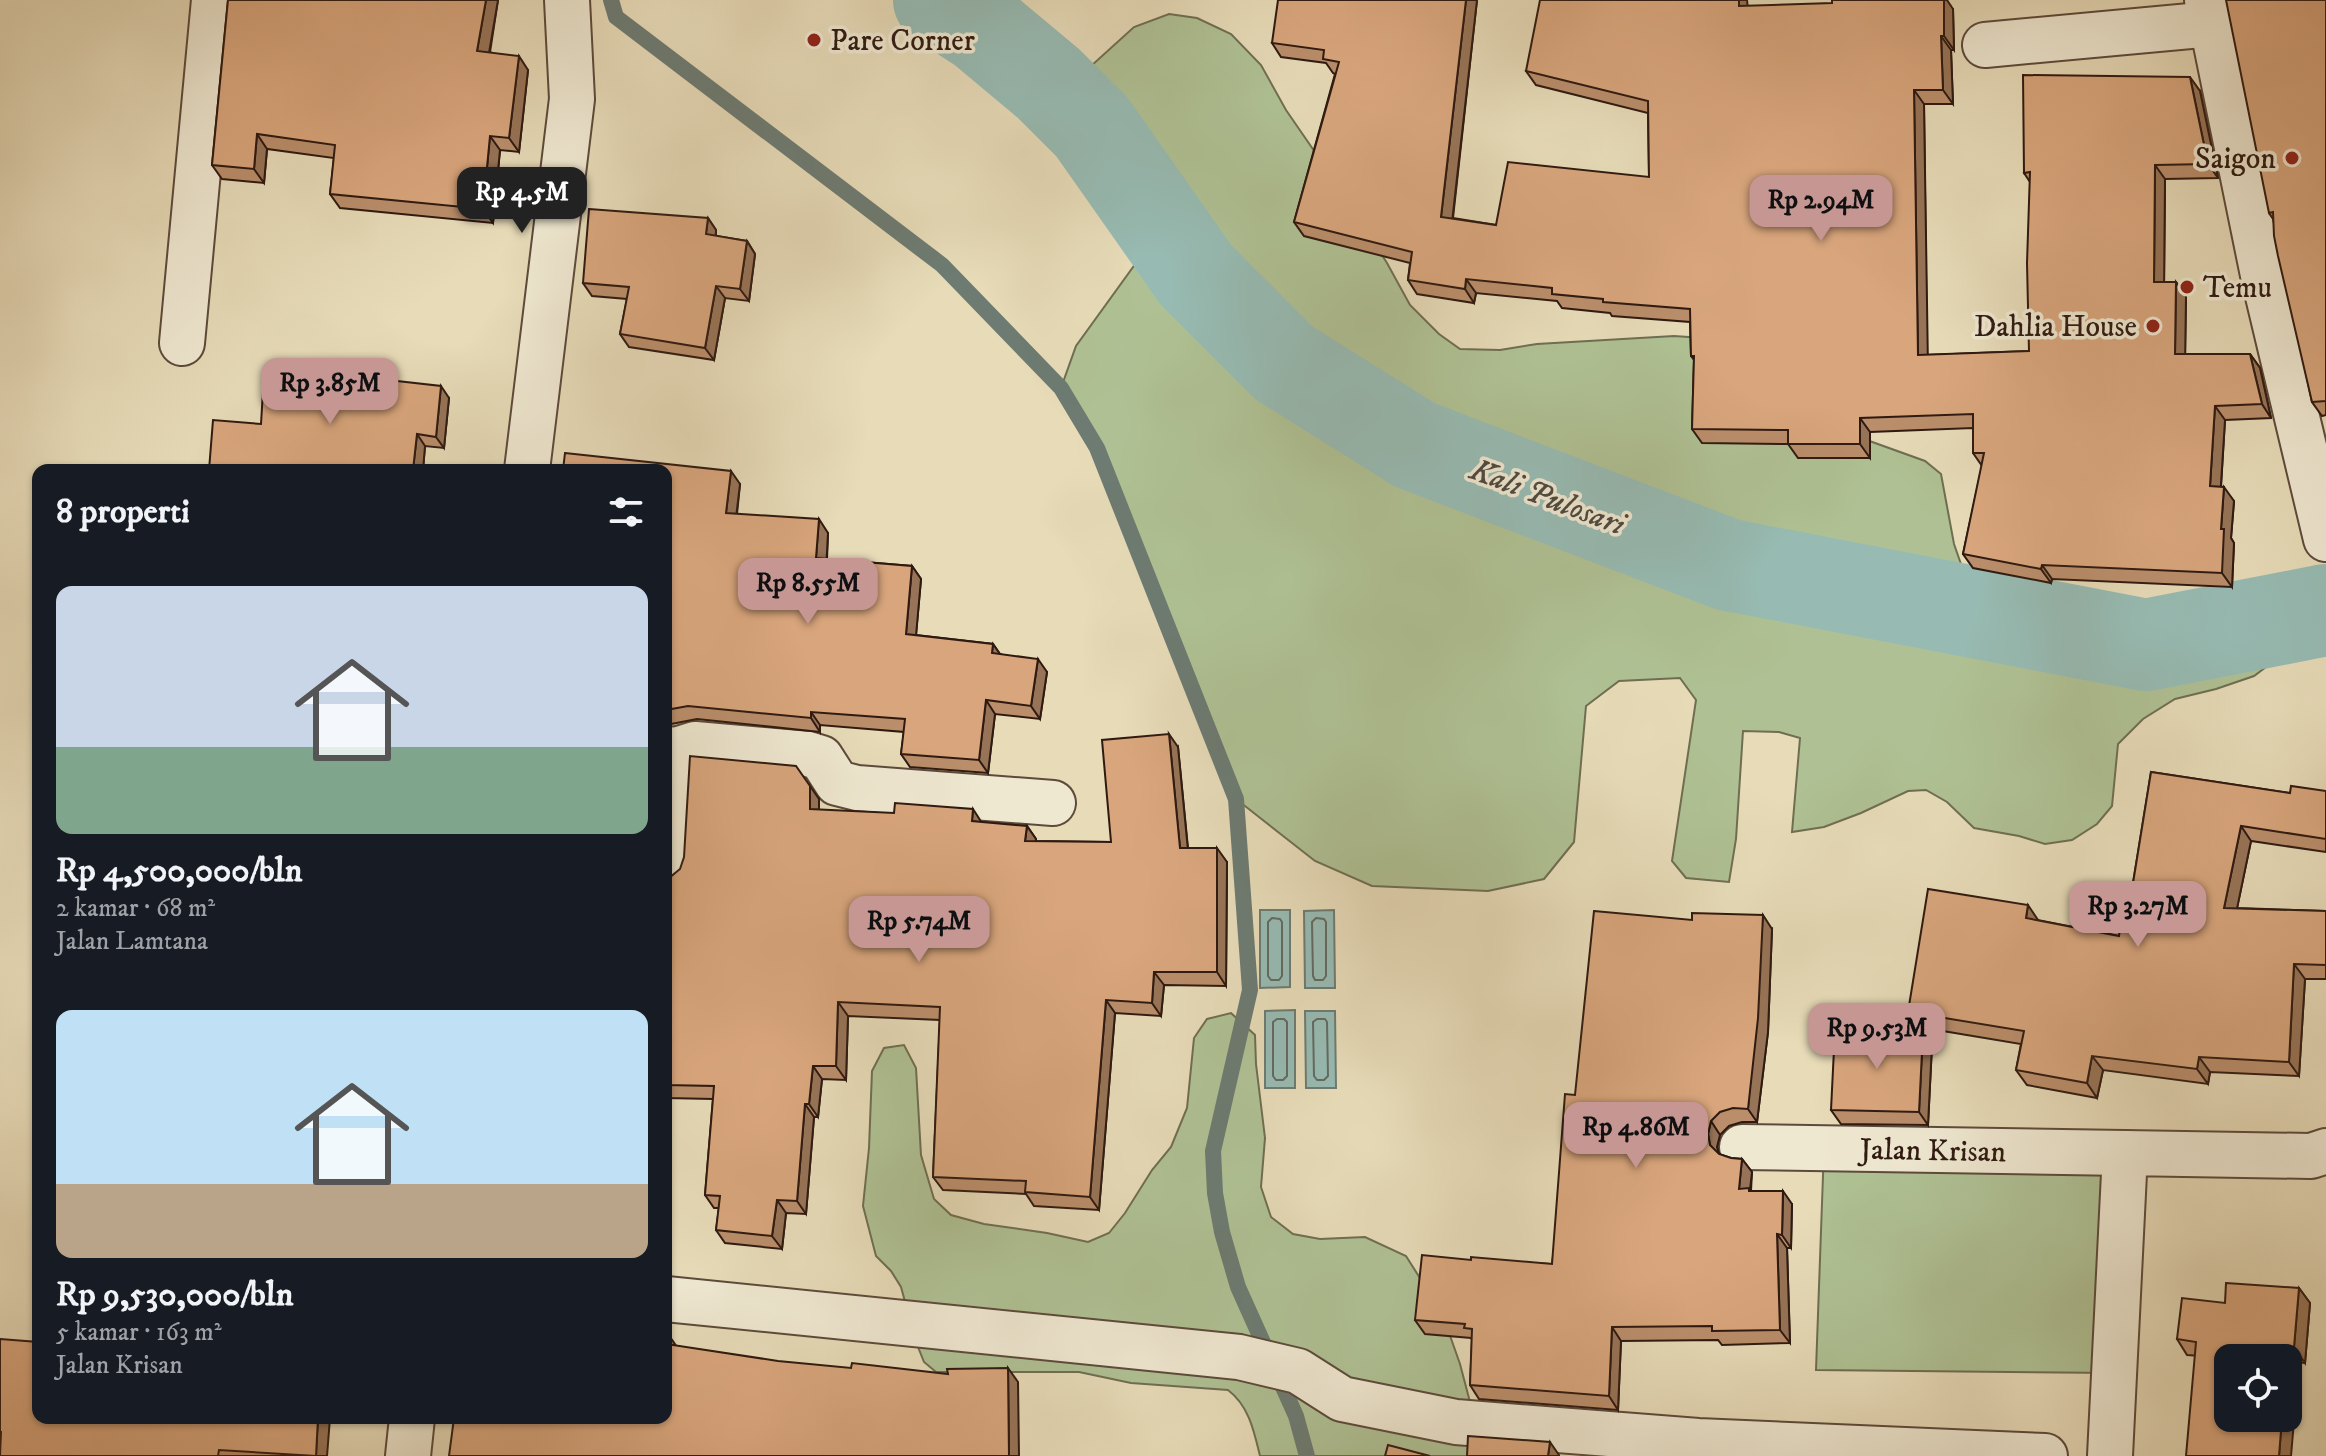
<!DOCTYPE html>
<html lang="id">
<meta charset="utf-8">
<style>
body{margin:0;font-family:"IM FELL DW Pica",serif;background:#20242c;color:#f1f3f6;height:100vh;display:flex;flex-direction:column;font-size:30px;white-space:nowrap}
*{box-sizing:border-box;margin:0}
p{font-size:26px;color:#9ea1a6}
.icon{flex:none;width:44px;height:44px;fill:none;stroke:currentColor;stroke-width:2;stroke-linecap:round;stroke-linejoin:round}
.map{position:relative;flex:1;overflow:hidden}
.sheet{position:absolute;left:32px;top:464px;width:640px;height:960px;display:flex;flex-direction:column;background:#171b24;border-radius:16px;box-shadow:0 2px 6px #0004}
.sheet>*{flex:none}
.tools{position:absolute;left:2214px;top:1344px;display:grid;gap:16px}
.tools a{display:grid;place-items:center;width:88px;height:88px;border-radius:16px;background:#171b24;box-shadow:0 2px 6px #0004;font-size:40px}
.price{position:absolute;translate:-50% -68px;padding:0 18px;border-radius:16px;background:#c59692;color:#111;font-size:26px;line-height:52px;filter:drop-shadow(0 2px 4px #0008)}
.price::after{content:'';position:absolute;left:50%;top:48px;width:24px;height:18px;margin-left:-12px;background:inherit;clip-path:polygon(0 0,100% 0,50% 100%)}
.price.selected{background:#222;color:#fff}
ul{padding:0;list-style:none}
li{display:grid;align-content:center;gap:16px;height:424px;padding:0 24px}
li span{display:grid;place-items:center;height:248px;border-radius:16px;color:#555}
li>.icon{margin-inline-start:auto}
span .icon{width:144px;height:144px;fill:#fffc;stroke-width:1}
li b{font-size:34px}
h2{display:flex;justify-content:space-between;align-items:center;height:96px;padding:0 24px;font-size:34px}
.map>svg:first-child{display:block}
</style>
<div class="map">
<svg width="2326" height="1456" viewBox="0 0 2326 1456">
<rect width="100%" height="100%" fill="#e7dbb8"/>
<filter id="stains"><feTurbulence type="fractalNoise" baseFrequency=".0025" numOctaves="4"/><feColorMatrix values="0 0 0 0 .2 0 0 0 0 .09 0 0 0 0 .02 0 0 0 .5 -.17"/></filter>
<radialGradient id="worn" r=".72"><stop offset=".6" stop-color="#630" stop-opacity="0"/><stop offset="1" stop-color="#630" stop-opacity=".3"/></radialGradient>
<g fill="#afc194" stroke="#6f6e52" stroke-width="2">
<path d="M1169,14L1197,18L1231,34L1261,65L1286,110L1339,187L1387,263L1410,305L1439,334L1460,349L1500,350L1537,344L1674,336L1718,339L1814,421L1925,461L1941,474L1954,544L1962,567L1981,587L2032,604L2102,605L2149,613L2203,610L2228,612L2267,645L2266,667L2254,676L2216,689L2175,699L2143,719L2118,744L2112,806L2097,824L2072,840L2045,844L2019,836L1974,828L1947,802L1926,790L1908,791L1861,813L1824,827L1792,832L1800,738L1779,732L1743,731L1736,839L1729,882L1686,878L1672,861L1696,700L1680,678L1619,681L1586,706L1574,842L1544,879L1488,891L1372,886L1315,861L1236,799L1097,448L1061,388L1076,346L1162,227L1092,127L1059,95L1134,27Z"/>
<path d="M1231,1013L1255,1035L1256,1064L1265,1138L1261,1187L1271,1217L1293,1234L1320,1239L1365,1237L1406,1256L1442,1313L1460,1364L1470,1402L1469,1456H1260C1254,1431 1249,1406 1228,1390L1131,1383L1079,1372H936L924,1362L916,1342L901,1287L891,1271L876,1256L863,1206L869,1148L872,1071L884,1048L904,1045L916,1068L921,1155L934,1199L951,1215L984,1224L1047,1233L1088,1242L1109,1233L1125,1213L1152,1170L1171,1147L1187,1108L1194,1038L1207,1019Z"/>
<path d="M1824,1148L2125,1153L2115,1373L1816,1370Z"/>
</g>
<g fill="#97bbb3" stroke="#6d7b72" stroke-width="2">
<path d="M1260,910H1290V987L1260,988Z"/>
<path d="M1334,910L1335,988H1305L1304,911Z"/>
<path d="M1295,1010V1088H1265V1011Z"/>
<path d="M1305,1011H1335L1336,1088H1306Z"/>
</g>
<g fill="none" stroke-linecap="round" stroke-linejoin="round">
<g stroke="#636a62" stroke-width="2">
<path d="M1272,918L1280,919L1282,922V976L1279,980H1271L1268,976V922Z"/>
<path d="M1316,918L1324,919L1326,922V976L1323,980H1315L1313,976L1312,922Z"/>
<path d="M1277,1019H1284L1287,1022V1076L1283,1080H1276L1273,1076V1022Z"/>
<path d="M1317,1019H1325L1327,1022L1328,1076L1324,1080H1317L1314,1076L1313,1022Z"/>
</g>
<path stroke="#6d7b72" stroke-width="16" d="M611,0L616,17L942,265L1061,388L1097,448L1236,799L1250,990L1213,1151L1215,1193L1222,1232L1238,1287L1296,1416L1307,1456"/>
<path stroke="#97bbb3" stroke-width="92" d="M939,0L982,28L1048,83L1092,127L1196,275L1284,363L1415,445L1729,565L2146,645L2326,610"/>
<defs>
<g id="minor">
<path d="M2207,0L2263,275L2326,539"/>
<path d="M1985,45L2212,24"/>
<path d="M182,343L214,0"/>
<path d="M527,470L572,99L567,0"/>
<path d="M666,749L676,750L695,744L808,754L821,758L837,783L857,788L1053,803"/>
<path d="M668,869L676,750"/>
<path d="M1742,1147L2125,1153"/>
<path d="M666,1299L1239,1357L1298,1371L1342,1399L1456,1422L1698,1441L2045,1456"/>
<path d="M408,1456L412,1418"/>
<path d="M2110,1456L2125,1153L2311,1156L2326,1151"/>
</g>
</defs>
<use href="#minor" stroke="#5d4a3b" stroke-width="48"/>
<use href="#minor" stroke="#efe8d1" stroke-width="44"/>
</g>
<g fill="#ba8e6b" stroke="#2f1a11" stroke-width="2">
<path d="M228,0H498L490,52L528,70L519,152L500,150L493,223L340,208L330,194L334,158L267,149L264,183L222,179L212,165Z"/>
<path d="M1477,0L1453,218L1496,225L1649,177L1648,113L1536,85L1526,71L1747,6L1953,9L1954,50H1951L1953,104H1924L1927,355L2029,351L2030,182L2024,173L2200,91L2218,178L2165,179L2164,282H2176L2186,296L2185,354H2250L2260,368L2271,418L2225,420L2221,487L2234,501L2231,538L2234,543L2232,587L2052,579L2051,583L1973,568L1963,554L1982,466L1973,453V428L1870,432V458H1798L1788,444L1702,443L1692,429L1694,360L1691,356L1690,322L1612,316L1610,313L1562,308L1557,301L1476,293L1474,303L1417,294L1408,280L1410,263L1304,236L1294,222L1335,74L1333,73L1326,63L1281,57L1272,43Z"/>
<path d="M2326,0V415L2322,416L2312,402L2273,219L2269,213Z"/>
<path d="M708,218L716,230V236L747,241L755,254L749,301L725,298L714,360L629,347L620,334L627,299L592,296L583,283Z"/>
<path d="M449,398L444,448L425,446L423,470H209L261,424Z"/>
<path d="M666,470L740,484L737,514L828,533L827,559L912,566L921,579L916,635L993,644L1000,654L1047,672L1040,719L995,714L988,773L910,767L901,754L904,732L820,725V732L697,719L666,725Z"/>
<path d="M1178,747L1188,848L1227,862L1226,986L1164,985L1161,1016L1115,1013L1099,1210L1034,1206L1026,1194L943,1190L933,1177L940,1020L848,1016L846,1080L822,1079L818,1117H814L806,1214L786,1213L782,1249L725,1243L716,1230L719,1208H714L705,1195L713,1099L666,1098V879L819,799V810L1027,826L1036,839V841L1111,842Z"/>
<path d="M2151,772L2290,793L2326,791V852L2251,841L2237,908L2326,911V979H2305L2299,1076L2210,1072L2208,1084L2103,1070L2097,1098L2027,1085L2016,1070L2021,1044L1919,1027L1908,1012L2038,920L2119,936L2128,914Z"/>
<path d="M1772,929L1768,1032L1757,1122H1742L1729,1126L1720,1135L1717,1147L1719,1154L1731,1158L1742,1159L1752,1172L1751,1191L1792,1204L1791,1248H1787L1790,1343L1722,1345L1718,1340L1621,1341L1618,1410L1479,1399L1470,1385L1472,1340L1471,1338L1425,1334L1415,1320L1471,1260L1552,1264L1575,1095Z"/>
<path d="M1932,1045L1928,1125L1841,1124L1831,1110Z"/>
<path d="M2299,1288L2310,1303L2305,1363L2187,1355L2177,1339L2225,1303Z"/>
<path d="M0,1339L327,1456H0Z"/>
</g>
<g fill="#977457" stroke="#2f1a11" stroke-width="2">
<path d="M486,0H498L487,65L477,51Z"/>
<path d="M1466,0H1477L1451,231L1441,217Z"/>
<path d="M1739,0H1747L1749,20L1739,6Z"/>
<path d="M1944,0H1947L1953,9L1954,50L1944,36Z"/>
<path d="M1941,36L1951,50L1953,104L1943,90Z"/>
<path d="M519,56L528,70L519,152L509,138Z"/>
<path d="M2190,77L2200,91L2218,178L2208,164Z"/>
<path d="M1914,90L1924,104L1928,369L1918,355Z"/>
<path d="M257,134L267,149L264,183L254,169Z"/>
<path d="M490,136L500,150L493,223L483,209Z"/>
<path d="M2155,165L2165,179L2164,296L2154,282Z"/>
<path d="M708,218L716,230L715,247L706,234Z"/>
<path d="M747,241L755,254L749,301L740,289Z"/>
<path d="M1466,279L1476,293L1474,303L1465,289Z"/>
<path d="M2176,282L2186,296L2185,368L2175,354Z"/>
<path d="M716,286L725,298L714,360L705,348Z"/>
<path d="M2250,354L2260,368L2271,418L2262,404Z"/>
<path d="M441,386L449,398L444,448L436,437Z"/>
<path d="M2215,406L2225,420L2220,500L2210,486Z"/>
<path d="M1860,418L1870,432V458L1860,444Z"/>
<path d="M417,434L425,446L423,470H413Z"/>
<path d="M731,471L740,484L735,526L726,513Z"/>
<path d="M2224,487L2234,501L2231,538L2234,543L2232,587L2222,573L2221,529Z"/>
<path d="M819,519L828,533L826,571L816,558Z"/>
<path d="M2042,565L2052,579L2051,583L2041,569Z"/>
<path d="M912,566L921,579L915,647L906,634Z"/>
<path d="M993,644L1002,657L992,653Z"/>
<path d="M1038,659L1047,672L1040,719L1031,706Z"/>
<path d="M986,700L995,714L988,773L979,760Z"/>
<path d="M811,712L820,725V732L811,718Z"/>
<path d="M1169,734L1178,747L1189,861L1180,848Z"/>
<path d="M810,786L819,799V823L810,809Z"/>
<path d="M973,809L982,823L972,821Z"/>
<path d="M1027,826L1036,839L1034,855L1025,841Z"/>
<path d="M2241,826L2251,841L2234,923L2224,908Z"/>
<path d="M1217,848L1227,862L1226,986L1217,972Z"/>
<path d="M2028,905L2038,920L2036,933L2026,918Z"/>
<path d="M1763,915L1772,929L1768,1032L1757,1122L1748,1109Z"/>
<path d="M2294,964L2305,979L2299,1076L2289,1062Z"/>
<path d="M1154,972L1164,985L1161,1016L1152,1003Z"/>
<path d="M1106,1000L1115,1013L1099,1210L1090,1197Z"/>
<path d="M838,1002L848,1016L846,1080L836,1066Z"/>
<path d="M1923,1032L1932,1045L1928,1125L1919,1112Z"/>
<path d="M2092,1056L2103,1070L2097,1098L2087,1083Z"/>
<path d="M2199,1057L2210,1072L2208,1084L2197,1069Z"/>
<path d="M813,1066L822,1079L818,1117L809,1104Z"/>
<path d="M805,1104L814,1117L806,1214L797,1201Z"/>
<path d="M1711,1121L1720,1135L1717,1147L1720,1158L1710,1145L1708,1134Z"/>
<path d="M1742,1159L1752,1172L1750,1190L1759,1202L1739,1189Z"/>
<path d="M1783,1191L1792,1204L1791,1248L1782,1235Z"/>
<path d="M777,1200L786,1213L782,1249L772,1236Z"/>
<path d="M1777,1234L1787,1248L1790,1343L1780,1330Z"/>
<path d="M2299,1288L2310,1303L2305,1363L2294,1347Z"/>
<path d="M1612,1327L1621,1341L1618,1410L1609,1396Z"/>
<path d="M668,1334L677,1347L666,1344Z"/>
<path d="M2289,1347L2299,1362L2291,1456H2279L2282,1418H2288Z"/>
<path d="M1008,1368L1018,1382L1019,1456H1009Z"/>
<path d="M318,1418H330L327,1456H316Z"/>
<path d="M1550,1442L1559,1455V1456H1548Z"/>
</g>
<g fill="#d8a57c" stroke="#2f1a11" stroke-width="2">
<path d="M228,0H486L477,51L519,56L509,138L490,136L483,209L330,194L335,145L257,134L254,169L212,165Z"/>
<path d="M1278,0H1466L1441,217L1496,225L1508,162L1649,177L1648,101L1526,71L1540,0H1739V6L1832,3V0H1944V36H1941L1943,90H1914L1918,355L2029,351L2027,263L2030,172L2024,173L2023,75L2190,77L2208,164L2155,165L2154,282H2176L2175,354H2250L2262,404L2215,406L2210,486L2224,487L2221,529H2224L2222,573L2042,565L2041,569L1963,554L1984,453H1973V414L1860,418V444H1788V430L1692,429L1694,356H1691L1690,309L1603,302V299L1552,294V288L1466,279L1465,289L1408,280L1412,252L1294,222L1339,62L1323,59L1324,50L1272,43Z"/>
<path d="M2226,0H2326V401L2312,402L2278,256L2274,236L2273,212L2269,213Z"/>
<path d="M589,209L708,218L706,234L747,241L740,289L716,286L705,348L620,334L629,287L583,283Z"/>
<path d="M264,374L334,378L335,374L441,386L436,437L417,434L413,470H209L213,420L261,424Z"/>
<path d="M565,453L731,471L726,513L819,519L816,558L912,566L906,634L993,644L992,653L1038,659L1031,706L986,700L979,760L901,754L905,719L811,712V718L688,706L666,710V470H563Z"/>
<path d="M1169,734L1180,848H1217V972H1154L1152,1003L1106,1000L1090,1197L1025,1192L1026,1181L933,1177L940,1007L838,1002L836,1066H813L809,1104H805L797,1201L777,1200L772,1236L716,1230L720,1196L705,1195L714,1086L666,1085V879L669,878L680,869L684,857L690,756L796,766L810,786V809L894,813L895,803L973,809L972,821L1027,826L1025,841L1111,842L1102,740Z"/>
<path d="M2151,772L2290,793L2291,786L2326,791V839L2241,826L2224,908L2326,911V965L2294,964L2289,1062L2199,1057L2197,1069L2092,1056L2087,1083L2016,1070L2024,1031L1908,1012L1928,889L2028,905L2026,918L2119,936L2122,913L2128,914Z"/>
<path d="M1594,911L1692,920V913L1763,915L1758,1018L1748,1109L1733,1108L1720,1112L1711,1121L1708,1134L1710,1145L1719,1154L1731,1158L1742,1159L1739,1189L1749,1188V1191H1783L1782,1235L1777,1234L1780,1330L1712,1331V1326L1612,1327L1609,1396L1470,1385L1472,1329L1464,1328L1465,1324L1415,1320L1422,1255L1471,1260V1257L1552,1264L1565,1094L1575,1095Z"/>
<path d="M1835,1029L1923,1032L1919,1112L1831,1110Z"/>
<path d="M2226,1283L2299,1288L2294,1347H2289L2288,1358H2228V1418H2282L2279,1456H2186L2196,1342L2177,1339L2182,1298L2225,1303Z"/>
<path d="M666,1333L668,1334L666,1344L778,1361L851,1368L852,1363L948,1374L947,1369L1008,1368L1009,1456H449L454,1418H666Z"/>
<path d="M0,1339L38,1342V1418H318L316,1456L219,1450L218,1456H0L1,1432H0Z"/>
<path d="M1468,1436L1550,1442L1548,1456H1467Z"/>
<path d="M1388,1445L1430,1456H1385Z"/>
</g>
<g fill="#8f2418" stroke="#efe8d1" stroke-width="3">
<circle cx="814" cy="40" r="8"/>
<circle cx="2292" cy="158" r="8"/>
<circle cx="2187" cy="287" r="8"/>
<circle cx="2153" cy="326" r="8"/>
</g>
<g text-anchor="middle" stroke-width="7" stroke-linejoin="round" paint-order="stroke">
<g font-size="30" fill="#2f1a11" stroke="#efe8d1" text-anchor="start">
<text x="830" y="50">Pare Corner</text>
<text x="2276" y="168" text-anchor="end">Saigon</text>
<text x="2203" y="297">Temu</text>
<text x="2137" y="336" text-anchor="end">Dahlia House</text>
</g>
<g font-size="30" fill="#2f1a11" stroke="#efe8d1">
<text transform="translate(1933 1150) rotate(1)" y="10">Jalan Krisan</text>
</g>
<g font-size="32" font-style="italic" fill="#4e4a42" stroke="#efe8d1">
<text transform="translate(1548 496) rotate(21)" y="11">Kali Pulosari</text>
</g>
</g>
<rect width="100%" height="100%" filter="url(#stains)"/>
<rect width="100%" height="100%" fill="url(#worn)"/>
</svg>
<div class="tools">
<a><svg class="icon" aria-label="locate" viewBox="0 0 24 24"><circle cx="12" cy="12" r="6"/><path d="M12 2v4M12 18v4M2 12h4M18 12h4"/></svg></a>
</div>
<b class="price selected" style="left:522px;top:235px">Rp 4.5M</b>
<b class="price" style="left:1821px;top:243px">Rp 2.94M</b>
<b class="price" style="left:330px;top:426px">Rp 3.85M</b>
<b class="price" style="left:808px;top:626px">Rp 8.55M</b>
<b class="price" style="left:2138px;top:949px">Rp 3.27M</b>
<b class="price" style="left:919px;top:964px">Rp 5.74M</b>
<b class="price" style="left:1877px;top:1071px">Rp 9.53M</b>
<b class="price" style="left:1636px;top:1170px">Rp 4.86M</b>
<section class="sheet">
<h2>8 properti<svg class="icon" aria-label="filters" viewBox="0 0 24 24"><path d="M4 7h16M4 17h16"/><circle cx="9" cy="7" r="2"/><circle cx="15" cy="17" r="2"/></svg></h2>
<ul>
<li><span style="background:linear-gradient(#c9d6e8 65%,#7fa58c 0)"><svg class="icon" aria-label="home" viewBox="0 0 24 24"><path d="M3 11l9-7 9 7M6 9v11h12V9"/></svg></span><div><b>Rp 4,500,000/bln</b><p>2 kamar · 68 m²</p><p>Jalan Lamtana</p></div></li>
<li><span style="background:linear-gradient(#bfe0f5 70%,#b9a48a 0)"><svg class="icon" aria-label="home" viewBox="0 0 24 24"><path d="M3 11l9-7 9 7M6 9v11h12V9"/></svg></span><div><b>Rp 9,530,000/bln</b><p>5 kamar · 163 m²</p><p>Jalan Krisan</p></div></li>
</ul>
</section>
</div>
